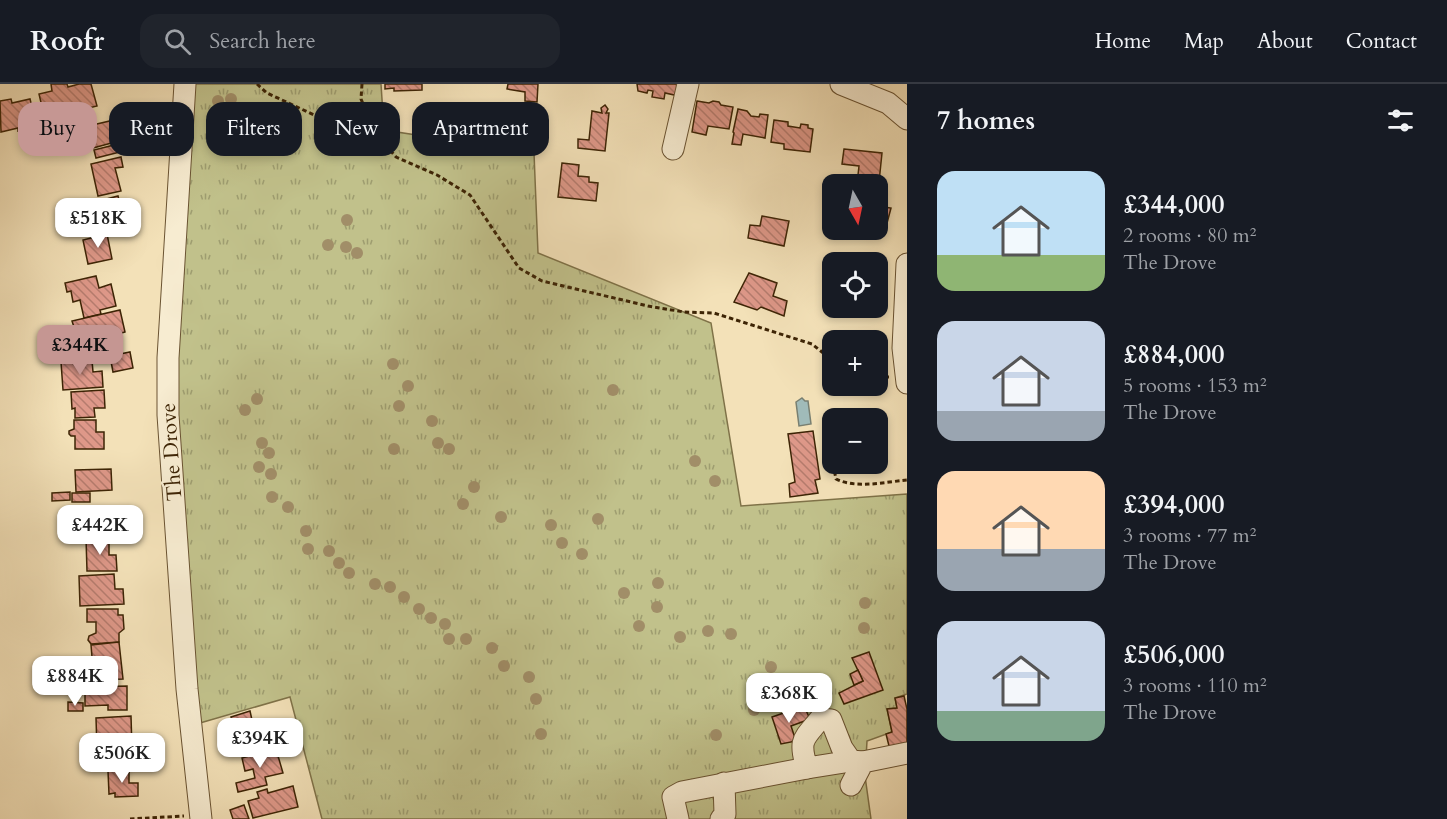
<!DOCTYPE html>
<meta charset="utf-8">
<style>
body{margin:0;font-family:Cardo,serif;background:#20242c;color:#f1f3f6;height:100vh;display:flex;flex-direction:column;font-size:22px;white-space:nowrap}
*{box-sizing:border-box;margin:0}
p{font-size:20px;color:#9ea1a6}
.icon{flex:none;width:33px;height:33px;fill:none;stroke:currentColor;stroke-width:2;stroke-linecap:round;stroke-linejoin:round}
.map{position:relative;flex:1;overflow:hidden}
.drawer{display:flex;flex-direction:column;background:#171b24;width:540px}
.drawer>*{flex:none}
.banner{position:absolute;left:18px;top:18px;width:570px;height:54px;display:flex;gap:12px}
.needle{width:39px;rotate:171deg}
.controls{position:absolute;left:822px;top:90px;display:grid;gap:12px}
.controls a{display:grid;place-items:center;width:66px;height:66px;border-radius:12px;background:#171b24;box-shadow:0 3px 9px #0003;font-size:30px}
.price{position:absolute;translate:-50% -51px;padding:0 14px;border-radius:12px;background:#fff;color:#222;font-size:20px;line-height:39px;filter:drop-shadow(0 2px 3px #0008)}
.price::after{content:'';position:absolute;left:50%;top:36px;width:18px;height:14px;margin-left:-9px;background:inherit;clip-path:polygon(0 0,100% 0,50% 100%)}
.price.active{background:#c59692;color:#111}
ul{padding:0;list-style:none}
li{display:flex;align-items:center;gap:18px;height:150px;padding:0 30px}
li span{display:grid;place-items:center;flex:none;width:168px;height:120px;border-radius:18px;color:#555}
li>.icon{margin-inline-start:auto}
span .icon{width:72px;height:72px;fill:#fffc;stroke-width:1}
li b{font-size:26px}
h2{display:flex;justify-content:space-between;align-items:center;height:72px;padding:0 30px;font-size:26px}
.tag{padding:0 21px;border-radius:18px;background:#171b24;box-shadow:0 3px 9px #0003;font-size:21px;line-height:54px}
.tag.active{background:#c59692;color:#111}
header{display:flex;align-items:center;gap:36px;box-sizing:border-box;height:84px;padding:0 30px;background:#171b24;border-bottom:2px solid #363941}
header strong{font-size:28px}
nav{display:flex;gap:33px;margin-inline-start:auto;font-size:21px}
.search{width:420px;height:54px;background:#20242c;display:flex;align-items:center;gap:15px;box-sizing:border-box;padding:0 21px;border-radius:18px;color:#9ea1a6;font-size:22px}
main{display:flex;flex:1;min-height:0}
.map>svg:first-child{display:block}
</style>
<header>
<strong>Roofr</strong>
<div class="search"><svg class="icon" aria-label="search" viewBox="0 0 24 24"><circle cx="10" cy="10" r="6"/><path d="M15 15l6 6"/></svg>Search here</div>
<nav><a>Home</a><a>Map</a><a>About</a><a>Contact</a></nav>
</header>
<main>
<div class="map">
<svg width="907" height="735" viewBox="0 0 907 735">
<defs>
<pattern id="grass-tufts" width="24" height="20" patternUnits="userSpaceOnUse" patternTransform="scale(1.5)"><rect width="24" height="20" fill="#c1c18b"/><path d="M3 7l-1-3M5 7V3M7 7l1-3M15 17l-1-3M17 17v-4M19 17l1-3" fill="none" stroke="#9e9d70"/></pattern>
<pattern id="building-back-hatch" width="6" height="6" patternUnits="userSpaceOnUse" patternTransform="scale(1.5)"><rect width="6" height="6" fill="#de9889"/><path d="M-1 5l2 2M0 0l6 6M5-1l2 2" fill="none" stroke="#b57c6e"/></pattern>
</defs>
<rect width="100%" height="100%" fill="#f3e1b8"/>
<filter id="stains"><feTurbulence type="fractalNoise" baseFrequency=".00333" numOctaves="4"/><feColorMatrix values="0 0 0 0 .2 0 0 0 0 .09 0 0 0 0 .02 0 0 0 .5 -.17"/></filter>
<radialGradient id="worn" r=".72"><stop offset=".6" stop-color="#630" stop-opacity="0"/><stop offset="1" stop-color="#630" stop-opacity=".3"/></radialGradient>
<path fill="url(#grass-tufts)" stroke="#7f7248" stroke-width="1.5" d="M187,0H381L384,46L534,69L538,169L711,239L741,422L907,410V610L895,614L897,624L887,625L892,648L867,657L865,692L871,735H322L290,613L200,639L174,326Z"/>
<path fill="#a0bbb9" stroke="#787f71" stroke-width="1.5" d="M802,314L805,317H808L811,340L799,342L796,318Z"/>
<g fill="url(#building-back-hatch)" stroke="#3d2405" stroke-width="1.5">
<path d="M51,0H67L68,3L79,0H91L97,22L60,31L58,23L43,27L39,10L52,7Z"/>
<path d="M385,0H422V6L394,7V4L385,5Z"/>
<path d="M508,0H538L537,18L525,17V8L507,5Z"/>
<path d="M637,0H681L679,12L665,9L664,15L652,13L653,7L648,6L647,9L638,7Z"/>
<path d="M11,15L12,19L30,15L37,43L18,47V44L1,48L0,17Z"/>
<path d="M697,17L709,19L713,17L719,18L721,21L733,23L729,45L708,42L706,51L692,48Z"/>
<path d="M605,21L608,25L606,29H609L605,67L578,64V55L589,56L592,27L602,29L601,24Z"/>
<path d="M738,25L747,27L751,32L759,33L760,30L768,31L765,54L743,50L741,61L732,60L734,49L733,48Z"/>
<path d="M114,36L119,57L93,64L88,42Z"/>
<path d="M774,36L788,38V42L800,44L801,40L808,41V44L813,45L810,68L784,65V60L771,58Z"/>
<path d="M75,41L77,47L63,49L62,43Z"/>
<path d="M118,60L120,68L96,74L94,66Z"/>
<path d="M844,65L882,69L878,108V100H857L859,82L842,80Z"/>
<path d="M121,73L123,83L115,84L121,107L98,112L91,80Z"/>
<path d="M562,79L579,81L578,92L589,93V98L598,99L596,117L558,113Z"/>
<path d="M118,112L125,141L98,148L91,119Z"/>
<path d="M878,122L891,124L887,139L878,137Z"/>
<path d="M762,132L789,137L784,162L748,154L750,141L760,142Z"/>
<path d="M107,150L112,175L88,180L83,156Z"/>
<path d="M749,189L777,199L773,212L787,217L784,232L761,223L757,226L734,218Z"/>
<path d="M96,192L99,204L111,200L116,222L100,226L101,230L84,234L80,216L73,218L71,207L67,208L65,199Z"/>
<path d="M120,226L125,248L115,251L118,263L97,269L96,263L82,267L72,237Z"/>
<path d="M130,268L133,284L113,288L110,272Z"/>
<path d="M92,276L93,288L102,287L103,303L63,306L61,278Z"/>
<path d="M104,306L105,324H94L95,333L75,334V324L72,325L71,308Z"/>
<path d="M74,336H96V348H104V365H75V352H71L69,350V347L74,345Z"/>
<path d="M813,347L820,395L815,396L818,409L790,413L789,400L795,398L788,350Z"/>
<path d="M111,385L112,406L76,408L75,386Z"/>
<path d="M70,408V416L52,417V409Z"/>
<rect x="72" y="409" width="18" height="9"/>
<path d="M98,424V432L105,431L106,436H112L113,450L75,452V449L68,447V443L76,440L75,425Z"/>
<path d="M86,454H109V471H116L117,487H87Z"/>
<path d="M114,490L115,505H123L124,520L80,522L79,492Z"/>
<path d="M87,525H118V531H123L124,545L119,549V558L91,560L88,556L89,552L96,549V538H87Z"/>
<path d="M119,558L123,595L94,596L93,586H99L98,573H92L91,561Z"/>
<path d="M869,568L883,606L844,620L839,609L863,597L852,574Z"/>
<path d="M858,586L863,597L854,601L850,590Z"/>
<path d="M127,602V626H108V621L85,622V603Z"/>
<path d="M904,612L907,625V663L890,666L886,650L892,648L887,625L897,624L895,614Z"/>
<path d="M68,618L83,619V627H68Z"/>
<path d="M804,622L810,635L791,642L796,657L781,660L772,633Z"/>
<path d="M250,627L252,636L234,641L231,633Z"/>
<path d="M131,632L132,665L97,666L96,634Z"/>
<path d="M253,635L262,663L234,672L225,644Z"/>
<path d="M276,665L283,689L265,693L267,701L238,708L236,699L255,694L253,685L245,687L242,674Z"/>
<path d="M132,667V674L116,675L115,668Z"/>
<rect x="95" y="668" width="17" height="8"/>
<path d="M129,686V699H138V712L115,713V709L109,710L108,687Z"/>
<path d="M293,702L298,723L253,734L248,717L259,714L257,708L267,705L268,709Z"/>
<path d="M244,721L249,735H233L230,726Z"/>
</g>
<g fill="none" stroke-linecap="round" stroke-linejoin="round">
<defs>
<g id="minor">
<path d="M185,0L168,274V331L187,605L201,735"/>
<path d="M841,0L888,19L907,35"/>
<path d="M673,65L688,0"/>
<path d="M907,180L903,264L907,299"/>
<path d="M851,677L807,684C798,655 804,655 820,635L831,636L842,664L851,677L863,678"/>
<path d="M851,701L863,678L907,669"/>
<path d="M678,735L673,713L682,708L807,684"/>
<path d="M721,735L725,730L724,699"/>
</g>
</defs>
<use href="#minor" stroke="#6a5332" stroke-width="23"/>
<g stroke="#3d2405" stroke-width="3" stroke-dasharray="4.5 3" stroke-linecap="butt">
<path d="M257,0L267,9L342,44L375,49"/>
<path d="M362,0L361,15L375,49L396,73L437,91L470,111L519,184L542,197L648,222L684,228L714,229L812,260L832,276"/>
<path d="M878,293H889"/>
<path d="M831,360L832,373"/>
<path d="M833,380L836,395C856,405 885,398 907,396"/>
<path d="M130,735L184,732"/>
</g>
<use href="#minor" stroke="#f7ecd1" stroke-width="21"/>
</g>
<g fill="#a18e68">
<circle cx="231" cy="15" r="6"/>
<circle cx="218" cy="17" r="6"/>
<circle cx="217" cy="29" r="6"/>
<circle cx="347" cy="136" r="6"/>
<circle cx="328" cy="161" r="6"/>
<circle cx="346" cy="163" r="6"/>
<circle cx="357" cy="169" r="6"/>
<circle cx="393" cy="280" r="6"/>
<circle cx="408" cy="302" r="6"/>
<circle cx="613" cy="306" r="6"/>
<circle cx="257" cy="315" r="6"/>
<circle cx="399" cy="322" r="6"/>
<circle cx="245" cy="326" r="6"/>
<circle cx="432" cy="337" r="6"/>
<circle cx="262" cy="359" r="6"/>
<circle cx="438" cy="359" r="6"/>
<circle cx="394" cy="365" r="6"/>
<circle cx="449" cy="365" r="6"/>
<circle cx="269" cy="369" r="6"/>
<circle cx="695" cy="377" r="6"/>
<circle cx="259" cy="383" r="6"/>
<circle cx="271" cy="390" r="6"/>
<circle cx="715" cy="397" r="6"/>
<circle cx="474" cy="403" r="6"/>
<circle cx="272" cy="413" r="6"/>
<circle cx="463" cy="420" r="6"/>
<circle cx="288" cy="423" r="6"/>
<circle cx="501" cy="433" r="6"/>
<circle cx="598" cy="435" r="6"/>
<circle cx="551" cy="441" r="6"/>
<circle cx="306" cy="447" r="6"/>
<circle cx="562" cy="459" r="6"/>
<circle cx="308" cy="465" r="6"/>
<circle cx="329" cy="467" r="6"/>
<circle cx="582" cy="470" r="6"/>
<circle cx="339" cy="479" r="6"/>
<circle cx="349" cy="489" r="6"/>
<circle cx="658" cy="499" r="6"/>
<circle cx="375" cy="500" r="6"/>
<circle cx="390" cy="503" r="6"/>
<circle cx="624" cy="509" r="6"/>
<circle cx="404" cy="513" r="6"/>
<circle cx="865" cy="519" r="6"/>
<circle cx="657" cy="523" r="6"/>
<circle cx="419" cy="525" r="6"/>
<circle cx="431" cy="534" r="6"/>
<circle cx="445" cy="540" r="6"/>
<circle cx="639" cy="542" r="6"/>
<circle cx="864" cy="544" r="6"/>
<circle cx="708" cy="547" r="6"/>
<circle cx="731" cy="550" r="6"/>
<circle cx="680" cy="553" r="6"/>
<circle cx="449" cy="555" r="6"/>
<circle cx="466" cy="555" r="6"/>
<circle cx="492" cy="564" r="6"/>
<circle cx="504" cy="582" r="6"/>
<circle cx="771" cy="583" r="6"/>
<circle cx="529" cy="593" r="6"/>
<circle cx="536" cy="615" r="6"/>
<circle cx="754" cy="626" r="6"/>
<circle cx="541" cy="650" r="6"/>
<circle cx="716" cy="651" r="6"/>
</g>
<g text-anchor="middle" stroke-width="4.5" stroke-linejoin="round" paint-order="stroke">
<g font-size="21" fill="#3d2405" stroke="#f7ecd1">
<text transform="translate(171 368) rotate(-94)" y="7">The Drove</text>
</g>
</g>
<rect width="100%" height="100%" filter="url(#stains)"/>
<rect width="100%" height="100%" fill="url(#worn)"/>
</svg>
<div class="controls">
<a><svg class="needle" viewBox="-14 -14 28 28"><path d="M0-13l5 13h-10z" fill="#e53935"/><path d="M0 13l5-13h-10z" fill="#9ea1a6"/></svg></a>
<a><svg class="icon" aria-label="locate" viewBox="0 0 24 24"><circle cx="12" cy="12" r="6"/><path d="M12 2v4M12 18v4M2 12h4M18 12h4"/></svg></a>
<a>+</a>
<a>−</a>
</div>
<b class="price" style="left:98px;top:165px">£518K</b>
<b class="price active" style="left:80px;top:292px">£344K</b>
<b class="price" style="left:100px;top:472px">£442K</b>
<b class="price" style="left:75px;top:623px">£884K</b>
<b class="price" style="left:789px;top:640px">£368K</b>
<b class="price" style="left:260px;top:685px">£394K</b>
<b class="price" style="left:122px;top:700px">£506K</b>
<div class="banner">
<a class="tag active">Buy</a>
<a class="tag">Rent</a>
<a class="tag">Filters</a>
<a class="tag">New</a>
<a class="tag">Apartment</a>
</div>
</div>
<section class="drawer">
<h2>7 homes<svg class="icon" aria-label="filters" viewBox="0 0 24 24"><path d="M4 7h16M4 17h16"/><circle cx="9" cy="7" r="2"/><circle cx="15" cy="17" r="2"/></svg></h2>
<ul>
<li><span style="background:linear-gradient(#bfe0f5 70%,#8fb573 0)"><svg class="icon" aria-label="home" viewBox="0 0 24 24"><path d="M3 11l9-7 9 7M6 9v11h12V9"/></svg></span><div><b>£344,000</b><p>2 rooms · 80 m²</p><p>The Drove</p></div></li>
<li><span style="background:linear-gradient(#c9d6e8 75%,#9aa5b1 0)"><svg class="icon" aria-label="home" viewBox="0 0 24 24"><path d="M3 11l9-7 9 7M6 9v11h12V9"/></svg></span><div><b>£884,000</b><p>5 rooms · 153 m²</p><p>The Drove</p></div></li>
<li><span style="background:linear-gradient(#ffd9b3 65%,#9aa5b1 0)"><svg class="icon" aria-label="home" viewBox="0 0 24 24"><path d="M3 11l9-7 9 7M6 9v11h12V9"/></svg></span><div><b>£394,000</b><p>3 rooms · 77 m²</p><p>The Drove</p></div></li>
<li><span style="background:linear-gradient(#c9d6e8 75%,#7fa58c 0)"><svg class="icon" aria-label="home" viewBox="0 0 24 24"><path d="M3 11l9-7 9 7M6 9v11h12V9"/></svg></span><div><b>£506,000</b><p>3 rooms · 110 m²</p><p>The Drove</p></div></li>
</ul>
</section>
</main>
